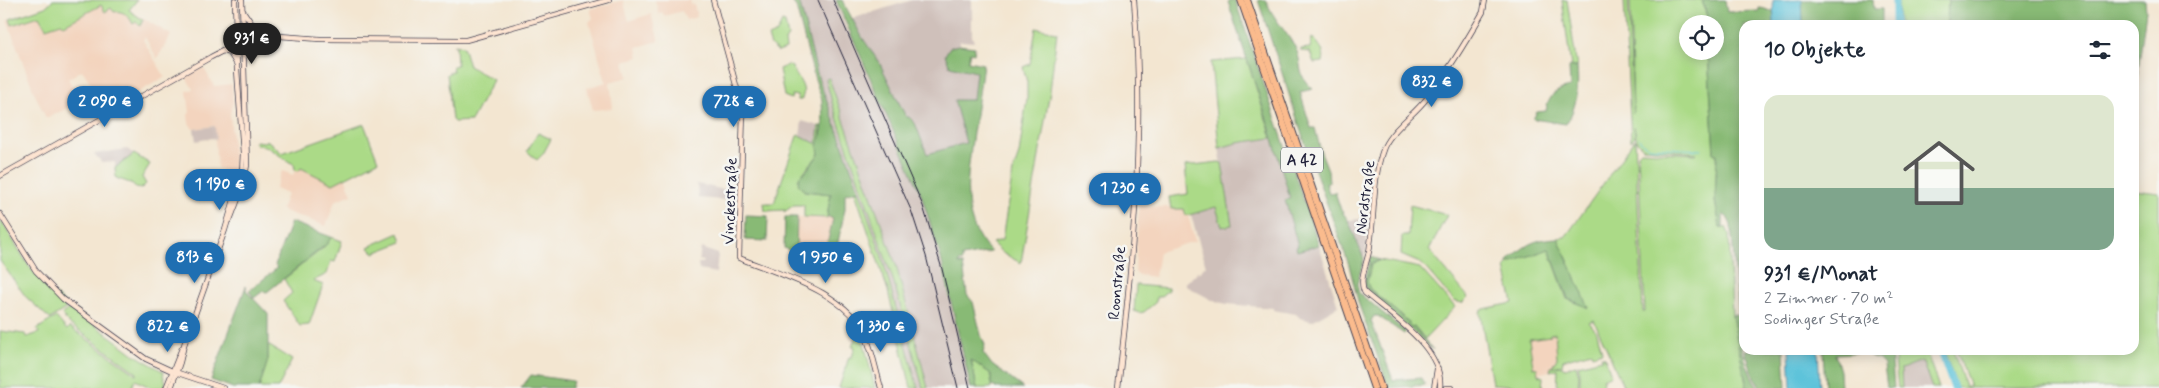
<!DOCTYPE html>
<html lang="de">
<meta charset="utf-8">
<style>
body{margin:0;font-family:Mynerve,sans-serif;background:#f6f6f7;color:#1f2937;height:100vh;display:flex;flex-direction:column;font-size:19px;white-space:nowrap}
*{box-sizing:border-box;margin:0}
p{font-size:16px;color:#747a83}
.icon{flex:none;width:28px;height:28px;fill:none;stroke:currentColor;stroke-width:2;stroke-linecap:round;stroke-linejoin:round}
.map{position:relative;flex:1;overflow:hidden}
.side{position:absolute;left:1739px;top:20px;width:400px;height:335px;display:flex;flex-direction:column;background:#fff;border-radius:15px;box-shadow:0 2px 12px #0003}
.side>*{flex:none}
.buttons{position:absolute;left:1679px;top:15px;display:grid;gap:10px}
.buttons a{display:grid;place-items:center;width:45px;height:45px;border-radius:50%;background:#fff;box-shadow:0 2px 12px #0003;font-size:25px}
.price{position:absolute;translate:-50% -42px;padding:0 11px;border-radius:18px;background:#1f6fb2;color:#fff;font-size:16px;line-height:32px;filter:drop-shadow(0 1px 2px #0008)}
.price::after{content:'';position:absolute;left:50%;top:30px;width:15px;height:11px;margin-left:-8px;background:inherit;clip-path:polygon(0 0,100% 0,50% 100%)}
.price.on{background:#222;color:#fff}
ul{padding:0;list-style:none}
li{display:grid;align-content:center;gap:10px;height:265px;padding:0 25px}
li span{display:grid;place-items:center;height:155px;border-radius:15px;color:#555}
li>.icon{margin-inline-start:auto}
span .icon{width:90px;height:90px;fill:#fffc;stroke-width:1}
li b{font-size:21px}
h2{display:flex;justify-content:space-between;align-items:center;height:60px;padding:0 25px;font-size:21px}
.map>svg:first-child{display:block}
</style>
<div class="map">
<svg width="2159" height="388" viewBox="0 0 2159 388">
<rect width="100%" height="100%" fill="#f6f6f2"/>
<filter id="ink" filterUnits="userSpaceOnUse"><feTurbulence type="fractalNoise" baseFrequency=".02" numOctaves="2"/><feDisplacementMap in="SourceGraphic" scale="10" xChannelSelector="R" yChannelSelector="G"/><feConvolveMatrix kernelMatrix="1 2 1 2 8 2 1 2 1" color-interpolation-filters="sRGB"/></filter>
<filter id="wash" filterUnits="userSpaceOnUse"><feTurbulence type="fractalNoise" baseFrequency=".0096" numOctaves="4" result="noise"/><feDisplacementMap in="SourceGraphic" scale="20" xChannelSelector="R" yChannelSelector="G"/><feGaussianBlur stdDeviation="1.12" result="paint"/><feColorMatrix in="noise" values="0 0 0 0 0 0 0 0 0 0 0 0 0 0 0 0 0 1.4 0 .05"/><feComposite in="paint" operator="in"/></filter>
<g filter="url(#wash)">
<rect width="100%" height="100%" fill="#f3e6d1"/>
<g fill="#f3d4be">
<path d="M53,0H137L129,10L171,35L157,59L145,37L143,40L165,77L99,114L93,87L83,71L79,72L68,79L81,102L46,118L34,92L7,20L45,7Z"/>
<path d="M623,0L629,21L651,14L659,41L637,47L639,57L624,61L628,77L610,82L613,108L593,110L587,88L606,82L589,22L593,18L590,9Z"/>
<path d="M655,0H690L691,5L694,4L697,17L686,20L682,11L664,16L662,12L659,13V16Z"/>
<path d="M203,67L214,86L232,84L233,102L230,113L235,174L230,189L223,187L228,172L217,168L214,126L193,129L189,123L188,115L190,112L187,91L193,89L186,77Z"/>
<path d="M300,168L333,183L345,177L352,194L335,201L326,226L281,210L287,194L275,189L282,171L293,175L295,170L299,171Z"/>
<path d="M1139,206L1184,208L1186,216H1188L1195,241L1159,252L1155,277L1138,275L1135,272Z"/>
<path d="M797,217L833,218L824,257L808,252L796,251Z"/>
<path d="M1555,333L1557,358L1550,371L1537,374L1533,368L1529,339L1550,336V334Z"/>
</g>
<g fill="#cfc0ba">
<path d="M799,0H835L846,28L849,34H852L853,43L916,181L932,226L971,388H918L881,253L828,110L818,77Z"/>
<path d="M912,0H972V36L974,42L960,41V45H955L950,66L976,72L973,101L954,100L967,143L927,154L915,123L906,117L880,64L851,19Z"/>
<path d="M802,121L819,126L817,144L800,136Z"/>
<path d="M215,126L216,140L212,138L196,141L194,129Z"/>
<path d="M1272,138L1290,199L1285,201L1299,246L1297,251L1319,245L1338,306L1312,321L1300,318L1296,314L1273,310V308L1227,304L1214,301L1186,286V282L1206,266L1191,215L1216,207L1226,189L1219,148L1237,143Z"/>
<path d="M127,149L134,154L115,168V162L101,163L100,160L94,154Z"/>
<path d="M697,184L735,192V201L698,198Z"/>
<path d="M1369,218L1366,249L1364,259L1348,220Z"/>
<path d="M701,248L718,254L716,273L699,270L698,263H703V261L699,260Z"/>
<path d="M1922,361L1932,388H1902L1901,369Z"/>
</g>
<g fill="#abda87" stroke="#667e61">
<path d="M53,0H137L129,10L143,20L140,26L136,22L133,24C129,16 123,10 114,12L111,8L105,12L101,5L64,25L61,23L46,28L39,16L12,25L10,19L45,7Z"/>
<path d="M1562,0H1567L1577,67H1571Z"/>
<path d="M1624,0H1628L1633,113L1630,0H1702L1709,24H1688V51H1711L1708,52L1714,153L1717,154L1715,201L1720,227H1726L1729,234L1732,315L1747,388H1624L1594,320L1589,322L1597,332L1602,352L1592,355L1591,352L1563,360L1562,365L1552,367L1557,358L1555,333L1550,334V336L1529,339L1533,367L1537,368L1538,375L1543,377L1542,388L1492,384L1480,312L1484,309L1513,303L1505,268L1509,263L1549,249L1567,299L1588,307L1558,238L1565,237L1569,232L1635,139L1643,312H1645L1638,154L1641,151L1696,154L1697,153L1643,148L1637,142L1634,126L1635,136L1631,141Z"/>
<path d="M1898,0H1948L1947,25H1899Z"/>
<path d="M782,22L785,23L788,36L785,41L786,49L778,52L771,46L768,37L777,33Z"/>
<path d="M1036,28L1057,32L1050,91L1021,263L1004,254L992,243L1002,240L1013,171L1019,154L1027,98V82L1023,67L1030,64Z"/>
<path d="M1312,38C1319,42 1326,54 1323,62L1314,63L1310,52L1301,51V49L1310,48Z"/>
<path d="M453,45L463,46L469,66L493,80L471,121L454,122L452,120L447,74L453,71L452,67L457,65L456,46Z"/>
<path d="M1247,59L1272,138L1237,143L1219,148L1211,62Z"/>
<path d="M788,65L792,67C796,78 809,87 801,100H798V96L792,95L791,99L784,96L779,69Z"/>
<path d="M829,78L896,265L928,388H923L894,283L833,106L826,79Z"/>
<path d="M364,124L378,161L333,184L301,168L299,171L295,170L294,164C280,159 271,144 256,145L255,141L265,142L267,140L282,153Z"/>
<path d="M819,126H821L819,154L798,179L804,191L831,194L827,218L804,217V205H794L784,212L785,210L765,211L764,203H774L797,136L799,135L817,144Z"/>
<path d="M538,133L551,139L543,154L537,160L527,151Z"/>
<path d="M134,154L150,164L142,177L146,184L141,189L136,188L133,184L116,178L115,168Z"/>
<path d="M1219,162L1222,163L1232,225L1222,227L1216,207L1186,216L1184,209H1171L1169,197L1188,194L1185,166Z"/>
<path d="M859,190L881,253L918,388H911L888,291L855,192Z"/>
<path d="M2134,190L2159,193V388H1957L1944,350H1953L1965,386H1970L1956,350H2134Z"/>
<path d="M1410,205L1447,215L1429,250L1468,297L1462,303L1454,301L1422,264L1401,255L1402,236H1408Z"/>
<path d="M0,219L30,268L48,288L67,305L65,309L50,319L26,297L0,261Z"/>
<path d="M399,233L402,242L374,253L368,247Z"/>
<path d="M331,237L342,241L335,262L331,261L327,274L313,281L323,285L309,325L300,326L283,301L292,293L284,279L323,248Z"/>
<path d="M1380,260L1420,268L1455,307L1425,339L1415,327L1412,328L1408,324L1409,323L1368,287L1367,282L1371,264Z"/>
<path d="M1136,285L1168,288V290L1160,297H1156V302L1144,312L1139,313L1134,311Z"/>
<path d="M71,307L135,355L164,372L163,376L166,382L164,388H152L135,380L132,388H0V331L25,334L27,337L39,333L37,329L56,317L67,330L70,327L137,375V373L67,322L62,314Z"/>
<path d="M856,337H861L864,343L875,388H839L849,357H852L855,347L852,346Z"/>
<path d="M268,345L292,360L278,388H259L268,360Z"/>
<path d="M1894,350H1926L1939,388H1932L1922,361L1901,369L1902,388H1898Z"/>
<path d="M1601,356L1605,357L1611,375L1603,379L1602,388H1580V373L1578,365L1602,359Z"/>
<path d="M971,359L991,374V388H977Z"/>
<path d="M1576,365L1579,375L1578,388H1557L1558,369L1550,371L1551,367L1562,366L1565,368Z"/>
</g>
<g fill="#88ba74" stroke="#556e58">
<path d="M791,0H799L818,77L859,190L845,194V209L834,261L824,257L833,219L827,216L831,194L805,191L798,184L800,176L806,171L819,154L818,147L823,126L822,100L814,76L796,7Z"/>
<path d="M836,0H842L862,37L880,64L906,117H909L915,123L927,154L966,143L954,100H973L976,72L950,66L945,55L950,47L959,45L975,47L974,53L970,52L968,61L983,64C980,87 977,110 973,133C968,173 958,220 991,252L962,257V261L959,262V264H963L967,295L973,302L981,335L985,345L983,353L992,365L1023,388H997L991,385V374L971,360L977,388H971L941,258L921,194Z"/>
<path d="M1230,0H1235L1319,245L1297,251L1296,247L1298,246L1285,200L1290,198L1270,129L1228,2Z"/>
<path d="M1258,0H1266C1272,17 1286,31 1295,47C1304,65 1295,74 1313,89L1300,92L1311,128H1315L1321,152L1328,170L1329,182L1326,183L1329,193L1335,192L1341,210L1348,220L1364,259L1357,284L1359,293L1406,332L1404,334L1378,316H1374L1371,321L1393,380L1421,378L1425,385L1389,388L1359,305L1349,265L1304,140Z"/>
<path d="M1702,0H1725L1727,12L1759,11V8C1765,8 1768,11 1773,11L1774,25H1744V346L1739,312L1731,225L1728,218L1723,214V227H1720L1715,201L1717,154H1714L1708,52L1715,51V24H1709Z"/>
<path d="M1802,0H1873L1874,9H1882V25H1803Z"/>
<path d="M1948,0H2145L2146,11L2136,86L2134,85V25H1947Z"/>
<path d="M1569,67H1577C1579,87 1577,108 1566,124L1533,119L1537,112L1546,111C1548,97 1556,89 1570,87Z"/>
<path d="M746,215L768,216L767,241L745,240Z"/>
<path d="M785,217H797L796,251L791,252L784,248Z"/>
<path d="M291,222L331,237L328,243L267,292L263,291L254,298L249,291L277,268L275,265Z"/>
<path d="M1558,238L1589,308L1568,299L1549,249L1509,263L1507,262C1525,245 1533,239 1558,238Z"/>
<path d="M1370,257L1380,260L1371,264L1367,282L1370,290L1410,323L1408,324L1412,328L1414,327L1433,350L1366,290L1364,281Z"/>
<path d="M246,286V290L249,294L268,314V360L259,388H233L211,380Z"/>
<path d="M1732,315H1737C1741,340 1743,367 1759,388H1747Z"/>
<path d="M1745,350H1784L1786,388H1761L1754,377Z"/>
<path d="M1823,350H1891L1894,388H1887L1884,365L1878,359L1870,356L1869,352L1835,354L1840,371L1841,388H1825Z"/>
<path d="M531,375L573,381L571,388H521Z"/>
</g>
<g fill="#5dc3da" stroke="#40728a">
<path d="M1773,0H1802L1803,25H1774Z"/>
<path d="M1789,350H1818L1820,388H1791Z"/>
</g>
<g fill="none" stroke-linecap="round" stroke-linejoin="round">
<path stroke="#5dc3da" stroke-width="1" d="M1639,138L1642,143L1649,147L1701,150"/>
<g stroke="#5dc3da" stroke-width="7">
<path d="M1895,0V25"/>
<path d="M1940,350L1954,388"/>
</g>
</g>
</g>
<g filter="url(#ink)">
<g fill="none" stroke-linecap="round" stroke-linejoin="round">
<defs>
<g id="secondary">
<path d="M713,0L743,111L739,258C781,275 847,292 866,337C873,353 876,371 881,388"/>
<path d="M243,11L252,24L266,31"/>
<path d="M241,40L252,34L271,33"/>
<path d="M223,51L230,53L236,63"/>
<path d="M0,176L211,57L236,44L266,35L320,39L466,40L609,0"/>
<path d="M0,214L36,271L63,299L146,359L172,371L223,388"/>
<path d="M230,220L243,186L247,165L242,0"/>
<path d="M166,388L182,348"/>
<path d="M171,388L180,362L184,345L225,230L242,173L243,153L237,70L235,0"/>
<path d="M1118,388C1133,259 1145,130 1134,0"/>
<path d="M1434,388L1437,369"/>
<path d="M1440,388C1444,349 1392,316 1365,293C1357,280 1369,260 1370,245C1375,213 1372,178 1384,147C1393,128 1414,115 1427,98C1447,73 1467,40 1483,12L1485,0"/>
<path d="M1446,388H1452"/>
</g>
<g id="highway">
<path d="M1241,0L1374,388"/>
<path d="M1247,0L1381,388"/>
</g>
</defs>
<use href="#secondary" stroke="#413f52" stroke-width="6"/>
<use href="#highway" stroke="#413f52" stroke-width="8"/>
<use href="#secondary" stroke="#fde4d1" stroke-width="4.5"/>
<use href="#highway" stroke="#fbbb8d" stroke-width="6"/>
<g stroke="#22223b" stroke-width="1">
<path d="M818,0L911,210L926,256L958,388"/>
<path d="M833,0L923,206L942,269L970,388"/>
</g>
</g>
</g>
<g text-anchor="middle" stroke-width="5" stroke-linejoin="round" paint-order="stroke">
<rect fill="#f6f6f2" stroke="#626272" stroke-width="1" x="1281" y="147.5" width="42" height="25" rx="4"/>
<g font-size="15" font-weight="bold" fill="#22223b">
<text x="1302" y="165">A 42</text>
</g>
<g font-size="16" fill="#22223b" stroke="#f6f6f2">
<text transform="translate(1364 197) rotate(-83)" y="6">Nordstraße</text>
<text transform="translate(729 201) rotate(-88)" y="6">Vinckestraße</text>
<text transform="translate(1116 283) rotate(-85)" y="6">Roonstraße</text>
</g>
</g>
</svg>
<div class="buttons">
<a><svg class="icon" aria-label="locate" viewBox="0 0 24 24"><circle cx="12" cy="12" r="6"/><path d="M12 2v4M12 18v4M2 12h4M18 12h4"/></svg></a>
</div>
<b class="price on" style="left:252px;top:65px">931 €</b>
<b class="price" style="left:1432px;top:108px">832 €</b>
<b class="price" style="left:105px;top:128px">2 090 €</b>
<b class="price" style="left:734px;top:128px">728 €</b>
<b class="price" style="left:220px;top:211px">1 190 €</b>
<b class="price" style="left:1125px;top:215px">1 230 €</b>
<b class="price" style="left:195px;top:284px">813 €</b>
<b class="price" style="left:826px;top:284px">1 950 €</b>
<b class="price" style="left:168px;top:353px">822 €</b>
<b class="price" style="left:881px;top:353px">1 330 €</b>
<section class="side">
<h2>10 Objekte<svg class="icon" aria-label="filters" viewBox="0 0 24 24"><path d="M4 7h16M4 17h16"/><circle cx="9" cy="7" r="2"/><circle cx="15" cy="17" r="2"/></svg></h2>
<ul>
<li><span style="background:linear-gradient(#dfe7d0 60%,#7fa58c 0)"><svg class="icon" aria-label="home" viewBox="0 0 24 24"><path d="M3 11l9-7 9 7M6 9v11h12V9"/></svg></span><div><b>931 €/Monat</b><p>2 Zimmer · 70 m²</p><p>Sodinger Straße</p></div></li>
</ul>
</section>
</div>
